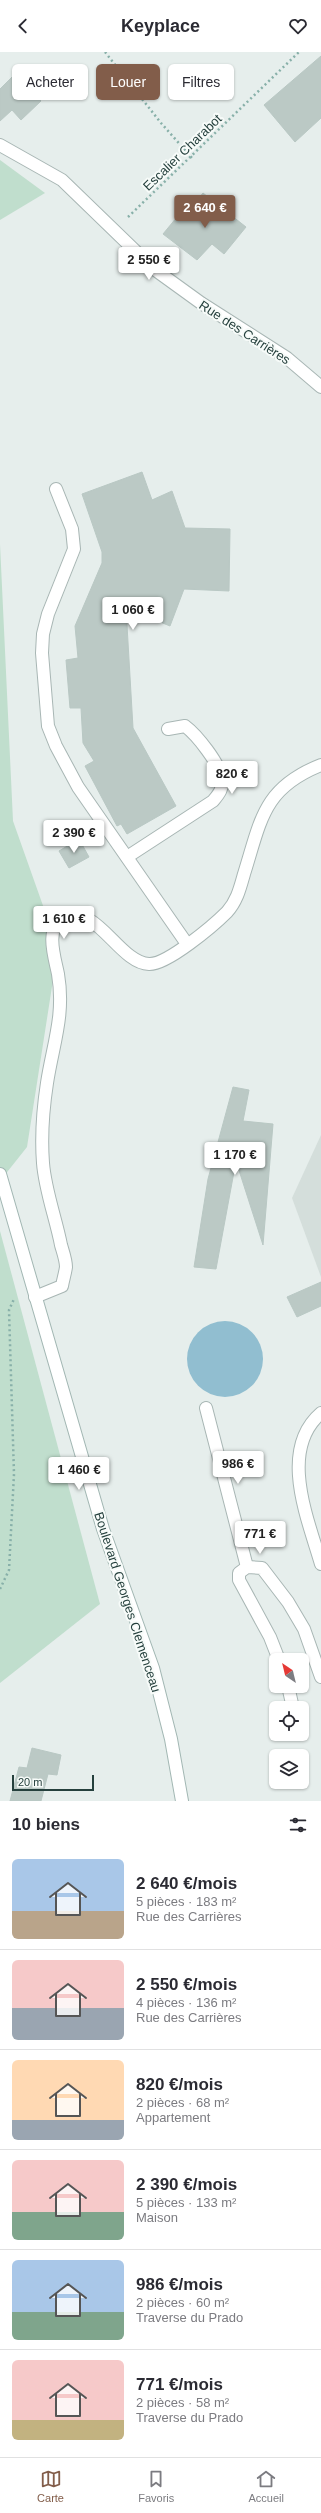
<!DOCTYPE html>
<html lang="fr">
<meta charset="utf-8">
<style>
body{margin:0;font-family:Arial,sans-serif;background:#f2f2f3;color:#2b2b33;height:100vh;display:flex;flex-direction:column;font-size:15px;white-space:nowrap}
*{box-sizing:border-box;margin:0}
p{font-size:13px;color:#7c7c81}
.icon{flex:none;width:22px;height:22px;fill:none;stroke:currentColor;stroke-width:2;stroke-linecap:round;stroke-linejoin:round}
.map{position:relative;height:1749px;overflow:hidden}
.drawer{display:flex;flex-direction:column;background:#fff;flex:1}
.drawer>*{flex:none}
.top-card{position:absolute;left:12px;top:12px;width:297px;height:36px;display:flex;gap:8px}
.needle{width:26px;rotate:325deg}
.fabs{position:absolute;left:269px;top:1601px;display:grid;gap:8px}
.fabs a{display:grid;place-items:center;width:40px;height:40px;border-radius:6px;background:#fff;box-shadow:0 1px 3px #0004;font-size:20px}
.scale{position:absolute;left:12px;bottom:10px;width:82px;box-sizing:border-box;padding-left:4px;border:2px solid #25403d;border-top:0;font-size:11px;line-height:14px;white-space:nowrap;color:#25403d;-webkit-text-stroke:3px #f7fbf9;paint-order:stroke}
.price{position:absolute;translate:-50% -34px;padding:0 9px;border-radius:4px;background:#fff;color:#222;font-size:13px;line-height:26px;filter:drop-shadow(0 1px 2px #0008)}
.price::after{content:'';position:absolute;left:50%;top:24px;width:12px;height:9px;margin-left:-6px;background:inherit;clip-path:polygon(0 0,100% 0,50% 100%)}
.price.current{background:#825d4a;color:#fff}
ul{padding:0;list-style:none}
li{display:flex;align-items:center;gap:12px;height:100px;padding:0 12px}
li+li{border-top:1px solid #e1e1e2}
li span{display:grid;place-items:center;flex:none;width:112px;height:80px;border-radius:6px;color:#555}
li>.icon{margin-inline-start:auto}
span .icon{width:48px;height:48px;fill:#fffc;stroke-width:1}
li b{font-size:17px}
h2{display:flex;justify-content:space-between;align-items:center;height:48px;padding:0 12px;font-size:17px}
.pill{padding:0 14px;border-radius:6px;background:#fff;box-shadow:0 1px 3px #0004;font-size:14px;line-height:36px}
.pill.current{background:#825d4a;color:#fff}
header{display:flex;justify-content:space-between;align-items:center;height:52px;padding:0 12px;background:#fff;font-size:18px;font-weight:600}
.dock{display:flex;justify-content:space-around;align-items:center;height:56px;border-top:1px solid #e1e1e2;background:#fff;font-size:11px;color:#7c7c81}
.dock a{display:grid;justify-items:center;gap:2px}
.dock .current{color:#825d4a}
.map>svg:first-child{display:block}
</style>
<header><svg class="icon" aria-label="back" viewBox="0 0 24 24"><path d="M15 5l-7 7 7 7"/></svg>Keyplace<svg class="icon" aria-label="heart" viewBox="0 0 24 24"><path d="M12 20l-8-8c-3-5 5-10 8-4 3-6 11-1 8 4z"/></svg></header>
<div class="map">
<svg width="321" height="1749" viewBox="0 0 321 1749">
<rect width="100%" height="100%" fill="#e6eeec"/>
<path fill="#d4dedb" d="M321,1083V1225L292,1146Z"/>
<g fill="#c0decd">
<path d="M0,108L45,141L0,168Z"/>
<path d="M0,492L13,769L58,896L27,1095L0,1129Z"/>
<path d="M0,1179L100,1552L0,1631Z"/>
</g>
<circle fill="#91bed0" cx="225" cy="1307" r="38"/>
<g fill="#bbc9c5" stroke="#b9c8c4">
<path d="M321,4V66L295,90L264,53Z"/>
<path d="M15,22L41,49L21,68L12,58L0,69V37Z"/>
<path d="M203,141L246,175L224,202L212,192L197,208L163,182L177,165L181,168Z"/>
<path d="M142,420L152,448L172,439L185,476L230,477L229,539L184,537L170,574L126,556L133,676L176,754L127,782L121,772L117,774L85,714L94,709L83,691L81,656H70L66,608L78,606L75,574L102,511V500L82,442Z"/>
<path d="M79,787L89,805L69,816L59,799Z"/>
<path d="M233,1035L249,1038L243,1069L273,1072L263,1193L236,1109L216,1217L194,1215L208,1127Z"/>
<path d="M321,1230V1254L297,1265L287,1245Z"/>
<path d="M32,1696L61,1703L57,1723L48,1722L41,1749H10L19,1715L27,1716Z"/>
</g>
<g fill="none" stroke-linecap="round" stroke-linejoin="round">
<defs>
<g id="street">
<path d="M0,93L62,128L154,217L201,251L287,306L321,335"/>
<path d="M56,437L72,477L74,497L48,562L43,582L42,601L48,674L56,694L78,735L187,892"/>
<path d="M127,805L213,749C218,743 224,736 222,727C220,712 197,683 185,674L168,677"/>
<path d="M35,1245L62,1234C63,1228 65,1222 66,1215C66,1208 63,1200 61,1193C56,1167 45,1138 43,1111C41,1085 43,1057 47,1031C53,992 65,963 58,922C55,906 44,876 64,866C96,850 119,911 149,912C167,913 214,873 227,860C237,849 240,836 244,822C261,768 263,736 321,713"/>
<path d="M206,1356L247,1515"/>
<path d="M321,1361C278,1398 308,1467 321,1512"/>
<path d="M279,1608L270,1585L239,1528V1521L247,1515L262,1516L288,1550L304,1577L321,1625"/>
<path d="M288,1634L293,1656"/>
</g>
<path id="secondary" d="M0,1122L103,1477L153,1616L171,1687L182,1749"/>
</defs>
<use href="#street" stroke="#a8b6b4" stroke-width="14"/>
<use href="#secondary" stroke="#a2b7b3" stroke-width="14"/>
<g stroke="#88b0a9" stroke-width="2.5" stroke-dasharray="2 3" stroke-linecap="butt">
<path d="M105,0L161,71L192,106"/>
<path d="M128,165L299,0"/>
<path d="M0,1537L9,1518L14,1422L9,1258L14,1247"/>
</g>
<use href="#street" stroke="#fff" stroke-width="12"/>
<use href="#secondary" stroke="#fff" stroke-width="12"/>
</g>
<g text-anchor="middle" stroke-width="4" stroke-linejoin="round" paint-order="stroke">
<g font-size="13" fill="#25403d" stroke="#f7fbf9">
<text transform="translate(182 100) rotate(-44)" y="5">Escalier Charabot</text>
<text transform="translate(245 280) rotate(33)" y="5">Rue des Carrières</text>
<text transform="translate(128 1550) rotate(72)" y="5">Boulevard Georges Clemenceau</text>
</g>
</g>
</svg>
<div class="fabs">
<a><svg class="needle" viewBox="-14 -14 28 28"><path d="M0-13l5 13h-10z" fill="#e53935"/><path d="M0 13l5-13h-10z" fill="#7c7c81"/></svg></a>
<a><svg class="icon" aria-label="locate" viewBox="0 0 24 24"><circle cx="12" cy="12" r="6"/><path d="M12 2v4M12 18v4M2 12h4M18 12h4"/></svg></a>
<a><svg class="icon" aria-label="layers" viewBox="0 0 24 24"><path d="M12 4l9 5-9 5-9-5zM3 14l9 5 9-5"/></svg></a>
</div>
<div class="scale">20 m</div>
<b class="price current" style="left:205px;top:177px">2 640 €</b>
<b class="price" style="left:149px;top:229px">2 550 €</b>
<b class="price" style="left:133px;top:579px">1 060 €</b>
<b class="price" style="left:232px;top:743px">820 €</b>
<b class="price" style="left:74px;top:802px">2 390 €</b>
<b class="price" style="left:64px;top:888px">1 610 €</b>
<b class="price" style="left:235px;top:1124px">1 170 €</b>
<b class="price" style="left:238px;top:1433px">986 €</b>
<b class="price" style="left:79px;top:1439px">1 460 €</b>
<b class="price" style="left:260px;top:1503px">771 €</b>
<div class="top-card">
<a class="pill">Acheter</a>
<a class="pill current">Louer</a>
<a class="pill">Filtres</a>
</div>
</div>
<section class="drawer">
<h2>10 biens<svg class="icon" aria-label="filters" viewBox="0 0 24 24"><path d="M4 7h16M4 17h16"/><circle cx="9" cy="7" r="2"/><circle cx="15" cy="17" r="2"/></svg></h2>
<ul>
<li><span style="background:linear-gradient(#a9c7e8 65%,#b9a48a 0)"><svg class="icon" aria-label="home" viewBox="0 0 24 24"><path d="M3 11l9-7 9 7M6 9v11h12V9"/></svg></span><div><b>2 640 €/mois</b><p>5 pièces · 183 m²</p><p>Rue des Carrières</p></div></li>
<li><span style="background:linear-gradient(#f6c9c9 60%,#9aa5b1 0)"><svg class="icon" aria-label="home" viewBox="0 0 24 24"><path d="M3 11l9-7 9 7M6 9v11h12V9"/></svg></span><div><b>2 550 €/mois</b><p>4 pièces · 136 m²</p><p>Rue des Carrières</p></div></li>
<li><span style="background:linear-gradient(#ffd9b3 75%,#9aa5b1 0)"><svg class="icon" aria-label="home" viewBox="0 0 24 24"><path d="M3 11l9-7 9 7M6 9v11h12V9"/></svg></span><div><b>820 €/mois</b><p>2 pièces · 68 m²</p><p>Appartement</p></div></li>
<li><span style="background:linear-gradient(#f6c9c9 65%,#7fa58c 0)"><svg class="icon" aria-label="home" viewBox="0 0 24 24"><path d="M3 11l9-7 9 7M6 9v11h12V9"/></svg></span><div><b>2 390 €/mois</b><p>5 pièces · 133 m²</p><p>Maison</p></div></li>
<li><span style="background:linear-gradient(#a9c7e8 65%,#7fa58c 0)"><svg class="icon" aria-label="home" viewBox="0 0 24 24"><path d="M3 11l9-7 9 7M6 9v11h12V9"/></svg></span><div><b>986 €/mois</b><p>2 pièces · 60 m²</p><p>Traverse du Prado</p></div></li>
<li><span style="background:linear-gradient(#f6c9c9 75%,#c2b280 0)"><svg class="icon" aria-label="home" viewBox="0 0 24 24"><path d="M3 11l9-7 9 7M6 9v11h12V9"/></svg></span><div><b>771 €/mois</b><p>2 pièces · 58 m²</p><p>Traverse du Prado</p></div></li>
</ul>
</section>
<nav class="dock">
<a class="current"><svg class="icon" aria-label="map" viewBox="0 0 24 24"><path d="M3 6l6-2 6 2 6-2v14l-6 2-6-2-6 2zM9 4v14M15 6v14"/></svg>Carte</a>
<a><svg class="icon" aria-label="saved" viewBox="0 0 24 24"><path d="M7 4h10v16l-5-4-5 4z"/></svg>Favoris</a>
<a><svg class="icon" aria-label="home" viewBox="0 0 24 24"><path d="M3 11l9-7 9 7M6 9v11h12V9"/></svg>Accueil</a>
</nav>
